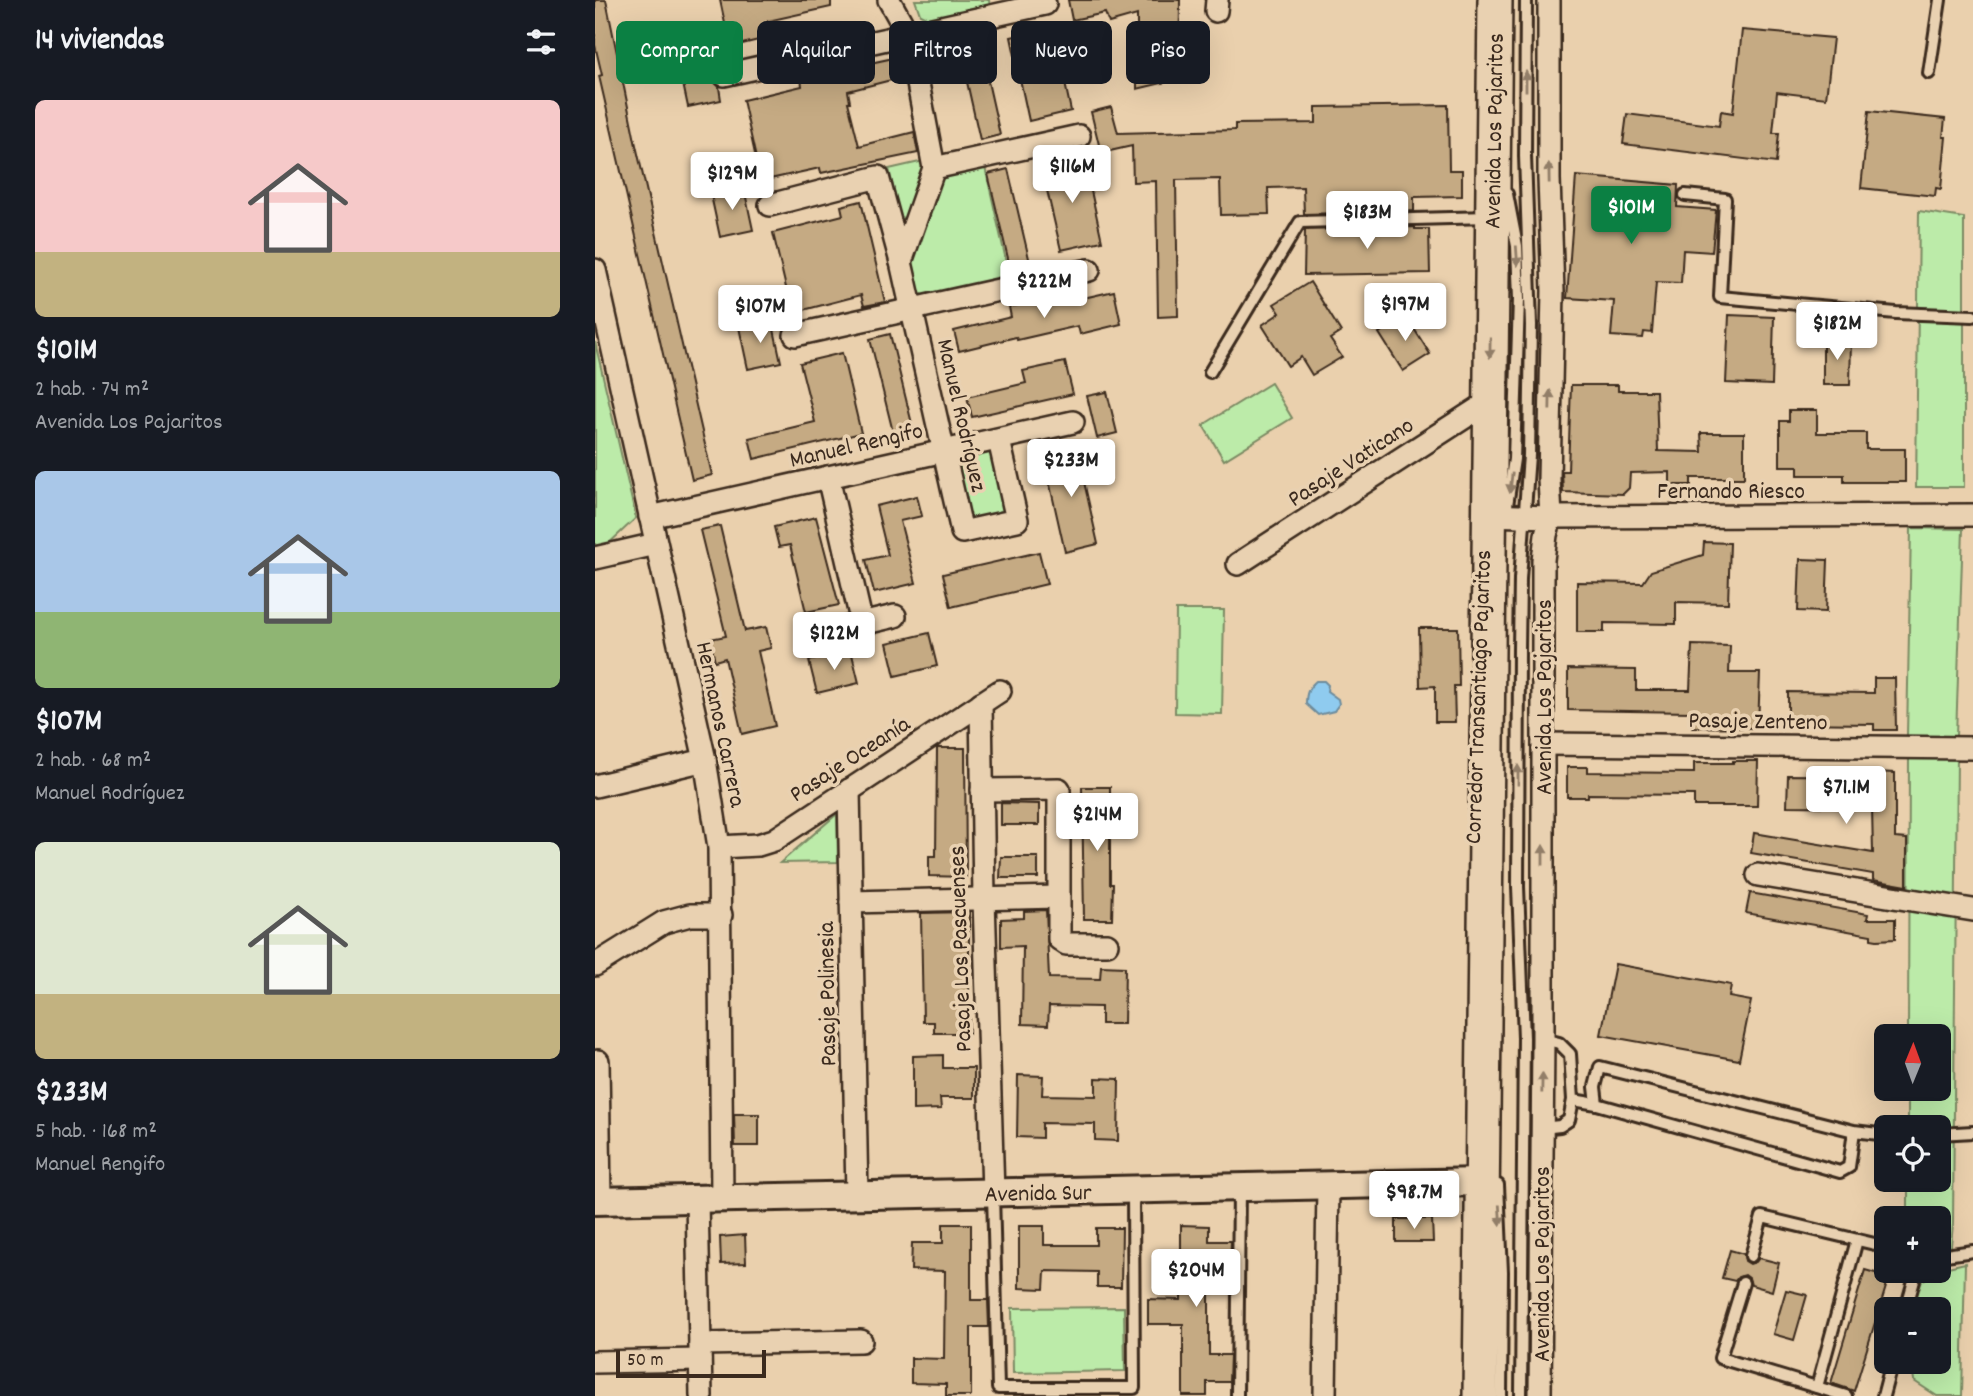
<!DOCTYPE html>
<html lang="es">
<meta charset="utf-8">
<style>
body{margin:0;font-family:Dekko,sans-serif;background:#20242c;color:#f1f3f6;height:100vh;display:flex;flex-direction:column;font-size:26px;white-space:nowrap}
*{box-sizing:border-box;margin:0}
p{font-size:23px;color:#9ea1a6}
.icon{flex:none;width:38px;height:38px;fill:none;stroke:currentColor;stroke-width:2;stroke-linecap:round;stroke-linejoin:round}
.map{position:relative;flex:1;overflow:hidden}
.panel{display:flex;flex-direction:column;background:#171b24;width:595px}
.panel>*{flex:none}
.top-card{position:absolute;left:21px;top:21px;width:665px;height:63px;display:flex;gap:14px}
.needle{width:46px;rotate:1deg}
.buttons{position:absolute;left:1279px;top:1024px;display:grid;gap:14px}
.buttons a{display:grid;place-items:center;width:77px;height:77px;border-radius:10px;background:#171b24;box-shadow:0 7px 28px #0002;font-size:35px}
.scale{position:absolute;left:21px;bottom:18px;width:150px;box-sizing:border-box;padding-left:7px;border:4px solid #3b2a1e;border-top:0;font-size:19px;line-height:24px;white-space:nowrap;color:#3b2a1e;-webkit-text-stroke:5px #e9d1b1;paint-order:stroke}
.price{position:absolute;translate:-50% -60px;padding:0 16px;border-radius:7px;background:#fff;color:#222;font-size:23px;line-height:46px;filter:drop-shadow(0 2px 4px #0008)}
.price::after{content:'';position:absolute;left:50%;top:42px;width:21px;height:16px;margin-left:-10px;background:inherit;clip-path:polygon(0 0,100% 0,50% 100%)}
.price.on{background:#0b8043;color:#fff}
ul{padding:0;list-style:none}
li{display:grid;align-content:center;gap:14px;height:371px;padding:0 35px}
li span{display:grid;place-items:center;height:217px;border-radius:10px;color:#555}
li>.icon{margin-inline-start:auto}
span .icon{width:126px;height:126px;fill:#fffc;stroke-width:1}
li b{font-size:30px}
h2{display:flex;justify-content:space-between;align-items:center;height:84px;padding:0 35px;font-size:30px}
.chip{padding:0 24px;border-radius:10px;background:#171b24;box-shadow:0 7px 28px #0002;font-size:24px;line-height:63px}
.chip.on{background:#0b8043;color:#fff}
main{display:flex;flex:1;min-height:0}
.map>svg:first-child{display:block}
</style>
<main>
<section class="panel">
<h2>14 viviendas<svg class="icon" aria-label="filters" viewBox="0 0 24 24"><path d="M4 7h16M4 17h16"/><circle cx="9" cy="7" r="2"/><circle cx="15" cy="17" r="2"/></svg></h2>
<ul>
<li><span style="background:linear-gradient(#f6c9c9 70%,#c2b280 0)"><svg class="icon" aria-label="home" viewBox="0 0 24 24"><path d="M3 11l9-7 9 7M6 9v11h12V9"/></svg></span><div><b>$101M</b><p>2 hab. · 74 m²</p><p>Avenida Los Pajaritos</p></div></li>
<li><span style="background:linear-gradient(#a9c7e8 65%,#8fb573 0)"><svg class="icon" aria-label="home" viewBox="0 0 24 24"><path d="M3 11l9-7 9 7M6 9v11h12V9"/></svg></span><div><b>$107M</b><p>2 hab. · 68 m²</p><p>Manuel Rodríguez</p></div></li>
<li><span style="background:linear-gradient(#dfe7d0 70%,#c2b280 0)"><svg class="icon" aria-label="home" viewBox="0 0 24 24"><path d="M3 11l9-7 9 7M6 9v11h12V9"/></svg></span><div><b>$233M</b><p>5 hab. · 168 m²</p><p>Manuel Rengifo</p></div></li>
</ul>
</section>
<div class="map">
<svg width="1378" height="1396" viewBox="0 0 1378 1396">
<rect width="100%" height="100%" fill="#ead0ad"/>
<filter id="ink" filterUnits="userSpaceOnUse"><feTurbulence type="fractalNoise" baseFrequency=".0143" numOctaves="2"/><feDisplacementMap in="SourceGraphic" scale="14" xChannelSelector="R" yChannelSelector="G"/><feConvolveMatrix kernelMatrix="1 2 1 2 8 2 1 2 1" color-interpolation-filters="sRGB"/></filter>
<g filter="url(#ink)">
<g fill="#bceba9" stroke="#7c8a64" stroke-width="2">
<path d="M320,0H394L395,7L339,21L325,14Z"/>
<path d="M329,161L331,172L309,235L294,169Z"/>
<path d="M390,167L415,278L324,298L315,259L343,178Z"/>
<path d="M1324,211L1369,218V487H1321Z"/>
<path d="M0,342L41,518L10,547L0,549Z"/>
<path d="M676,383L697,418L629,460L608,425Z"/>
<path d="M400,450L414,516L372,525L357,459Z"/>
<path d="M1316,528L1368,529L1361,736H1312Z"/>
<path d="M581,610H629L627,714L580,713Z"/>
<path d="M1314,755H1362L1358,1224L1355,1256L1344,1245V1218H1318L1313,1213V1180H1344V1127H1313V1089L1344,1088V1036H1313Z"/>
<path d="M242,814L243,862L185,863Z"/>
<path d="M1370,1263L1367,1396H1342L1319,1381L1317,1362H1344V1309H1316L1322,1283L1353,1267Z"/>
<path d="M529,1307L530,1371L418,1373L417,1308Z"/>
</g>
<path fill="#8fcbef" stroke="#6d8b9b" stroke-width="2" d="M721,681H729L733,685L732,691L743,699L744,704L739,711L723,715L711,704C711,693 713,688 721,681Z"/>
<g fill="#c5aa83" stroke="#3b2a1e" stroke-width="2">
<path d="M0,0H11L40,141L117,475L97,480L4,76L7,75L0,45Z"/>
<path d="M125,0H236V7L173,21L176,37L135,47Z"/>
<path d="M473,0H585L584,79L542,89V15L514,23L510,13L477,20Z"/>
<path d="M458,27L476,111L434,121L416,37Z"/>
<path d="M1147,30L1238,38L1231,98L1182,92L1178,133H1184L1181,163L1028,144L1032,114L1124,126L1126,111L1138,113Z"/>
<path d="M383,37L405,135L385,140L363,42Z"/>
<path d="M303,57L308,77L253,91L255,102H253L264,146L319,132L323,153L226,173L225,168L166,181L148,100L207,86L206,78Z"/>
<path d="M117,58L119,67L116,77L124,87L126,100L93,107L84,65Z"/>
<path d="M853,105L854,170H867V196L819,197V211L709,214L708,187L673,188L674,214L626,215L625,179L581,180L583,316L563,317L561,181L538,182L537,146L506,153L496,112L516,107L523,133L640,130V124L721,123V107Z"/>
<path d="M1274,111L1350,119L1348,137H1351L1346,189L1341,188L1340,196L1266,188Z"/>
<path d="M489,159L507,241L466,250L447,169Z"/>
<path d="M413,169L436,267L416,271L393,174Z"/>
<path d="M981,176L1083,185L1082,207L1121,210L1117,252L1088,250L1086,283L1061,282L1057,333L1049,332L1048,338L1016,336L1019,301L972,298Z"/>
<path d="M149,188L158,230L125,237L116,195Z"/>
<path d="M266,201L290,302L269,306L266,295L197,313L178,233L248,215L246,206Z"/>
<path d="M820,227V229H834L835,273L709,275L710,230Z"/>
<path d="M715,282L746,332L735,339L747,357L717,375L706,357L693,366L667,325L685,313L679,304Z"/>
<path d="M519,291L526,324L485,334L483,326L422,340L421,337L364,351L359,331L416,317L414,307L456,298L458,305Z"/>
<path d="M1134,315L1179,317L1177,385L1131,383Z"/>
<path d="M811,316L835,354L808,371L784,333Z"/>
<path d="M177,320L186,362L153,369L144,327Z"/>
<path d="M295,334L319,432L299,436L275,339Z"/>
<path d="M1228,340H1256L1255,385H1228Z"/>
<path d="M247,353L266,433L159,459L154,438L220,422L205,363Z"/>
<path d="M470,362L478,394L377,417L372,397L431,383L428,371Z"/>
<path d="M976,385H1023V391H1061L1063,451L1107,452L1106,433H1149V478H1096V485H1075V472L1035,473L1034,488L1028,494L968,492L967,471H973Z"/>
<path d="M512,392L522,433L502,438L492,396Z"/>
<path d="M1194,410H1222V433H1271V449H1310V482H1249V475H1203V466H1185V421H1194Z"/>
<path d="M481,446L503,544L470,552L448,454Z"/>
<path d="M322,496L327,516L305,521L321,583L279,593L271,560L293,555L281,506Z"/>
<path d="M221,517L244,605L211,612L195,545L184,547L179,527Z"/>
<path d="M125,526L150,631L171,627L176,648L163,651L180,726L147,734L130,658L120,661L115,639L131,636L105,530Z"/>
<path d="M1109,542L1135,543L1133,603L1081,602V624L1009,623V632H982V582L1048,583L1056,571L1108,555Z"/>
<path d="M444,552L452,584L356,607L348,574Z"/>
<path d="M1205,559L1233,560L1231,612L1203,611Z"/>
<path d="M824,628H863L864,686H859L860,722H840V686L825,687Z"/>
<path d="M334,633L342,666L300,676L292,643Z"/>
<path d="M1097,645L1135,646L1134,673H1165L1163,728L1097,727V712L973,710V669L1041,670V690H1095Z"/>
<path d="M256,650L264,683L222,693L214,661Z"/>
<path d="M1279,678H1300L1301,730H1279V724L1193,723V692L1279,693Z"/>
<path d="M342,748H370L371,877L334,876V856H341Z"/>
<path d="M1138,761H1163L1162,806H1099V795L993,794V797H972V767H993V772L1099,773V763H1138Z"/>
<path d="M1280,772L1300,773V838L1312,839V886L1278,880V874L1156,853L1159,833L1278,853L1277,807L1192,806L1193,775L1280,776Z"/>
<path d="M487,787H515V884H518L517,919H489Z"/>
<path d="M406,803L444,804V825H406Z"/>
<path d="M406,857H443V878H405Z"/>
<path d="M1155,893L1273,914L1272,919H1300V939L1282,940L1276,939V935L1151,913Z"/>
<path d="M451,910L454,978L505,979L506,966L530,967L529,1024H506V1007L454,1006L453,1025L427,1024L428,946L406,947V919L429,918V911Z"/>
<path d="M374,912V1033H339V1022H328L326,913Z"/>
<path d="M1020,964L1136,985L1134,997L1156,1001L1144,1060L1006,1035Z"/>
<path d="M348,1055V1068H379V1098H345L346,1109L318,1110V1056Z"/>
<path d="M423,1075L448,1076L447,1095L501,1096V1078L524,1079L523,1141L500,1140V1124L447,1123V1138L422,1137Z"/>
<path d="M139,1114H164V1146H140Z"/>
<path d="M801,1219H837L838,1242H801Z"/>
<path d="M348,1224H376V1300H393L394,1327H376V1396H351V1384L316,1383V1358L349,1359L350,1271L316,1270L317,1243H348Z"/>
<path d="M586,1225L614,1226V1241H636L635,1268H614V1355H635L634,1382H612V1396H588V1324H553V1299L586,1300Z"/>
<path d="M424,1226H449V1245H501V1228H527L526,1287H502V1272L450,1271L449,1289L424,1288Z"/>
<path d="M150,1235L151,1263L126,1264L125,1237Z"/>
<path d="M1135,1250L1149,1254L1150,1261L1155,1264L1161,1262L1164,1258L1184,1263L1177,1291L1156,1285L1154,1278L1150,1275L1143,1277L1140,1281L1127,1278Z"/>
<path d="M1270,1270L1294,1277L1259,1391L1236,1383Z"/>
<path d="M1191,1290L1212,1295L1199,1340L1178,1334Z"/>
</g>
<g fill="none" stroke-linecap="round" stroke-linejoin="round">
<defs>
<g id="service">
<path d="M1334,73L1345,0"/>
<path d="M1090,195L1130,199L1125,297L1301,313L1378,316"/>
<path d="M615,372L705,222L894,217"/>
<path d="M910,519L919,459L924,299L922,246L912,194"/>
<path d="M948,1039L964,1043L975,1054L978,1100L1002,1104"/>
<path d="M947,1128L965,1126L974,1120L978,1100"/>
<path d="M1259,1131L1254,1167L1245,1172L1002,1104L1000,1087L1005,1067L1259,1131L1292,1135"/>
<path d="M1344,1134L1378,1132"/>
<path d="M903,1185L907,1272L906,1396"/>
<path d="M398,1193L403,1388H539L538,1190"/>
<path d="M1156,1256L1167,1217L1292,1247"/>
<path d="M1344,1256L1378,1251"/>
<path d="M1148,1283L1125,1358L1251,1396"/>
<path d="M1311,1309L1322,1270"/>
<path d="M1222,1387L1262,1240"/>
<path d="M642,1396L644,1188"/>
<path d="M926,1396L929,1038L923,887L924,649L925,579L934,455L936,325L930,156L931,0"/>
<path d="M1288,1396L1297,1362"/>
</g>
<g id="minor">
<path d="M294,0L314,36L339,168L306,262L367,532L422,520L404,440"/>
<path d="M621,11L622,0"/>
<path d="M129,75L450,4"/>
<path d="M339,168L484,136"/>
<path d="M175,205L283,177L306,262"/>
<path d="M0,270L110,760L124,847L127,1199"/>
<path d="M200,335L494,270"/>
<path d="M233,477L267,624"/>
<path d="M893,515L956,517L1378,515"/>
<path d="M55,517L478,422"/>
<path d="M0,558L61,544"/>
<path d="M643,564L895,401"/>
<path d="M237,631L300,616"/>
<path d="M386,703L389,899L398,1193"/>
<path d="M948,744L1378,748"/>
<path d="M0,786L110,760"/>
<path d="M254,790L262,1196"/>
<path d="M387,790L464,789V939L471,944H512"/>
<path d="M124,847L163,845L179,840L405,691"/>
<path d="M1163,875L1378,910"/>
<path d="M256,902L462,897"/>
<path d="M0,965L69,922L95,915H126"/>
<path d="M3,1061L5,1201"/>
<path d="M102,1199L106,1396"/>
<path d="M105,1344L266,1341"/>
<path d="M0,1362L105,1360"/>
<path d="M730,1396L733,1185"/>
<path d="M945,1396L948,1039V560L951,535L956,517L954,479L958,291L954,179V0"/>
</g>
<path id="tertiary" d="M0,1201L886,1182"/>
<path id="primary" d="M885,1396L900,0"/>
</defs>
<use href="#service" stroke="#3b2a1e" stroke-width="16"/>
<use href="#minor" stroke="#3b2a1e" stroke-width="26"/>
<use href="#tertiary" stroke="#3b2a1e" stroke-width="32"/>
<use href="#primary" stroke="#3b2a1e" stroke-width="38"/>
<use href="#service" stroke="#e9d1b1" stroke-width="10"/>
<use href="#minor" stroke="#e9d1b1" stroke-width="21"/>
<use href="#tertiary" stroke="#e9d1b1" stroke-width="26"/>
<use href="#primary" stroke="#e9d1b1" stroke-width="33"/>
</g>
<defs><path id="oneway-solid" d="M-6-.8H1V-3.2L6.5 0L1 3.2V.8H-6Z" transform="scale(1.75)"/></defs>
<g fill="#927e68">
<use href="#oneway-solid" transform="translate(931 81) rotate(-90)"/>
<use href="#oneway-solid" transform="translate(954 173) rotate(-91)"/>
<use href="#oneway-solid" transform="translate(922 256) rotate(86)"/>
<use href="#oneway-solid" transform="translate(895 348) rotate(91)"/>
<use href="#oneway-solid" transform="translate(955 400) rotate(-89)"/>
<use href="#oneway-solid" transform="translate(916 483) rotate(97)"/>
<use href="#oneway-solid" transform="translate(923 775) rotate(-90)"/>
<use href="#oneway-solid" transform="translate(948 855) rotate(-90)"/>
<use href="#oneway-solid" transform="translate(947 1083) rotate(-89)"/>
<use href="#oneway-solid" transform="translate(905 1215) rotate(86)"/>
</g>
</g>
<g text-anchor="middle" stroke-width="7" stroke-linejoin="round" paint-order="stroke">
<g font-size="24" fill="#3b2a1e" stroke="#e9d1b1">
<text transform="translate(898 131) rotate(-89)" y="8">Avenida Los Pajaritos</text>
<text transform="translate(368 415) rotate(77)" y="8">Manuel Rodríguez</text>
<text transform="translate(261 444) rotate(-13)" y="8">Manuel Rengifo</text>
<text transform="translate(755 461) rotate(-33)" y="8">Pasaje Vaticano</text>
<text x="1136" y="498">Fernando Riesco</text>
<text transform="translate(882 697) rotate(-88)" y="8">Corredor Transantiago Pajaritos</text>
<text transform="translate(948 697) rotate(-90)" y="8">Avenida Los Pajaritos</text>
<text transform="translate(1163 720) rotate(1)" y="8">Pasaje Zenteno</text>
<text transform="translate(127 724) rotate(78)" y="8">Hermanos Carrera</text>
<text transform="translate(254 758) rotate(-33)" y="8">Pasaje Oceanía</text>
<text transform="translate(364 949) rotate(-92)" y="8">Pasaje Los Pascuenses</text>
<text transform="translate(231 994) rotate(-91)" y="8">Pasaje Polinesia</text>
<text transform="translate(443 1192) rotate(-1)" y="8">Avenida Sur</text>
<text transform="translate(946 1264) rotate(-90)" y="8">Avenida Los Pajaritos</text>
</g>
</g>
</svg>
<div class="buttons">
<a><svg class="needle" viewBox="-14 -14 28 28"><path d="M0-13l5 13h-10z" fill="#e53935"/><path d="M0 13l5-13h-10z" fill="#9ea1a6"/></svg></a>
<a><svg class="icon" aria-label="locate" viewBox="0 0 24 24"><circle cx="12" cy="12" r="6"/><path d="M12 2v4M12 18v4M2 12h4M18 12h4"/></svg></a>
<a>+</a>
<a>−</a>
</div>
<div class="scale">50 m</div>
<b class="price" style="left:477px;top:205px">$116M</b>
<b class="price" style="left:137px;top:212px">$129M</b>
<b class="price on" style="left:1036px;top:246px">$101M</b>
<b class="price" style="left:772px;top:251px">$183M</b>
<b class="price" style="left:449px;top:320px">$222M</b>
<b class="price" style="left:810px;top:343px">$197M</b>
<b class="price" style="left:165px;top:345px">$107M</b>
<b class="price" style="left:1242px;top:362px">$182M</b>
<b class="price" style="left:476px;top:499px">$233M</b>
<b class="price" style="left:239px;top:672px">$122M</b>
<b class="price" style="left:1251px;top:826px">$71.1M</b>
<b class="price" style="left:502px;top:853px">$214M</b>
<b class="price" style="left:819px;top:1231px">$98.7M</b>
<b class="price" style="left:601px;top:1309px">$204M</b>
<div class="top-card">
<a class="chip on">Comprar</a>
<a class="chip">Alquilar</a>
<a class="chip">Filtros</a>
<a class="chip">Nuevo</a>
<a class="chip">Piso</a>
</div>
</div>
</main>
